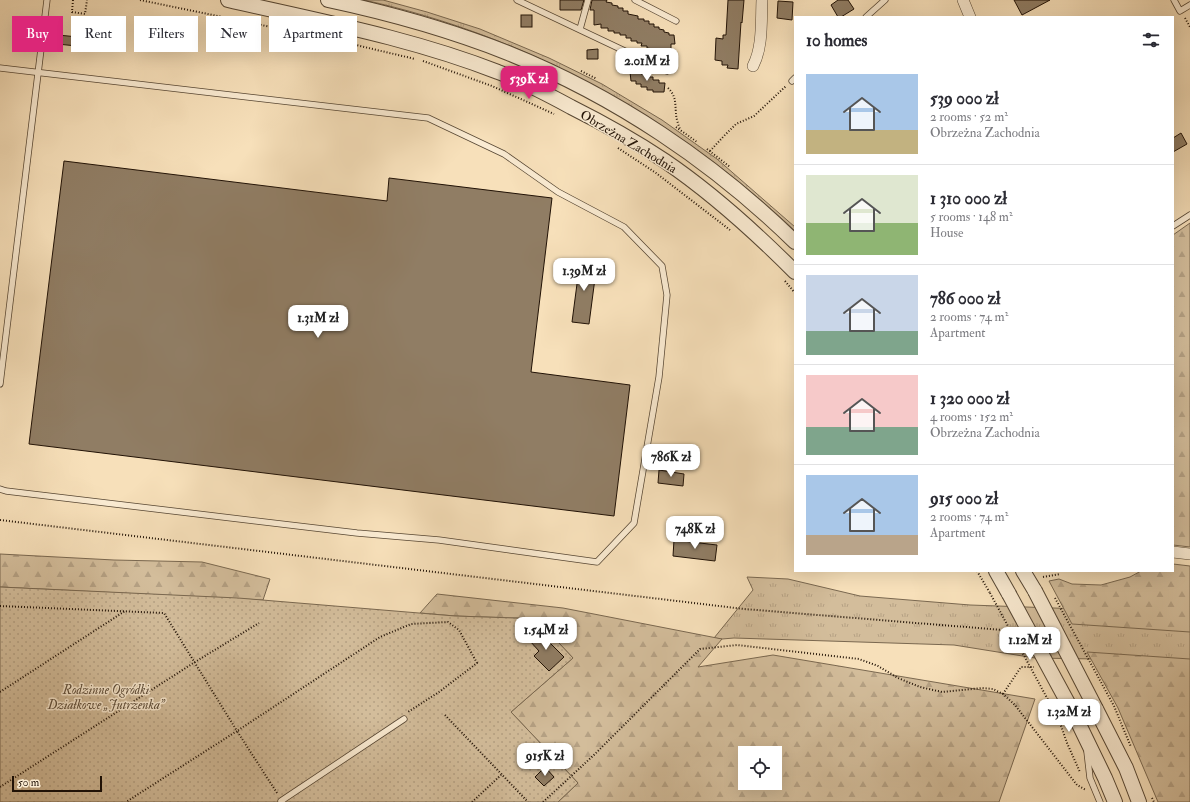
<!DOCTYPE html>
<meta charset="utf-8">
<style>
body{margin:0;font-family:"IM FELL Double Pica",serif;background:#f7f7f7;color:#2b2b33;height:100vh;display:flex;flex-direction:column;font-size:15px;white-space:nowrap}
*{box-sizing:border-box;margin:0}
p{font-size:13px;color:#7c7c81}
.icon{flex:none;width:22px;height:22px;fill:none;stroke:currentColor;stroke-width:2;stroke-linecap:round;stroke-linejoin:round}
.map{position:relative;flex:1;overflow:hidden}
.panel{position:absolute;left:794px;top:16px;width:380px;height:556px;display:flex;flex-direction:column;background:#fff;border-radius:0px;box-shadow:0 4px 16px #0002}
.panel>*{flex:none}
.guide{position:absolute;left:12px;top:16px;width:380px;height:36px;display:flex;gap:8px}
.fabs{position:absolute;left:738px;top:746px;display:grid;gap:8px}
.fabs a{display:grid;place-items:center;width:44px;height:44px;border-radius:0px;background:#fff;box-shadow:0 4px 16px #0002;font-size:20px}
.scale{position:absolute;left:12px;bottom:10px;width:90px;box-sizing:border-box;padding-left:4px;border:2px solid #211206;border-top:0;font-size:11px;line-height:14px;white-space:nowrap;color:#211206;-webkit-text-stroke:3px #faebd2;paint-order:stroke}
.price{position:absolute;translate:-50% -34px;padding:0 9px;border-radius:8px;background:#fff;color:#222;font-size:13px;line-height:26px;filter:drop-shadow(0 1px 2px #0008)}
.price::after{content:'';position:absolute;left:50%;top:24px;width:12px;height:9px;margin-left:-6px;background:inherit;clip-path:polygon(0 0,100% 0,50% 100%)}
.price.active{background:#db2777;color:#fff}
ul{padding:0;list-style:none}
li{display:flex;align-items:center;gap:12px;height:100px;padding:0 12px}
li+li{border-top:1px solid #e1e1e2}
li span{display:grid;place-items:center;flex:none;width:112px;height:80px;border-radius:0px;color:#555}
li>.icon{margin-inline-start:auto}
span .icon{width:48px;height:48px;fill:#fffc;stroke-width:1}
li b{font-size:17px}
h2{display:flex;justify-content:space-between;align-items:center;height:48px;padding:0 12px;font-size:17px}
.tag{padding:0 14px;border-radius:0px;background:#fff;box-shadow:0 4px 16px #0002;font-size:14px;line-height:36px}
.tag.active{background:#db2777;color:#fff}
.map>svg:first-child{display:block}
</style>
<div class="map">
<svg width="1190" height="802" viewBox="0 0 1190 802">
<defs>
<pattern id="grass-tufts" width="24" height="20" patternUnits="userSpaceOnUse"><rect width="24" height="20" fill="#d3bd9b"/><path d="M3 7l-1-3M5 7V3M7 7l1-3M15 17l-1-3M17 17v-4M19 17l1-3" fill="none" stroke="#b5a184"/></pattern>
<pattern id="forest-firs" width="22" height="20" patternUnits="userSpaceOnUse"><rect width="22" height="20" fill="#d3bd9b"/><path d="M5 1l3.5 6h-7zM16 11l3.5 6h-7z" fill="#b5a184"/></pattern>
<pattern id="garden-dots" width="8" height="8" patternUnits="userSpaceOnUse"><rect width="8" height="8" fill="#d3bd9b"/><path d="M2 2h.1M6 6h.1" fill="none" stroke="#b5a184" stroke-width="1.8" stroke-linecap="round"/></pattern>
</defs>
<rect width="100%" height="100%" fill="#f7e0ba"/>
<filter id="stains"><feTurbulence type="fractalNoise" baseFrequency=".005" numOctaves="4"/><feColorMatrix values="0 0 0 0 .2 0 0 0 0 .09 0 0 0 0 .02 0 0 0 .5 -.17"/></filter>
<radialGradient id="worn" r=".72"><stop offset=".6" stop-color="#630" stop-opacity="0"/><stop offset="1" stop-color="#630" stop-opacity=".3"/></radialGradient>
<g fill="url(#grass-tufts)" stroke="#7a6850">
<path d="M364,0H383L427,12L480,29L549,58L602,84L662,120L717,159L795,227V231C674,117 527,36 364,0Z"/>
<path d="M747,577L788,579L860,596L970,605L1109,610L1190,615V665L1159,660L1035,658L954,645L734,638L722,639L714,638L753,590Z"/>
</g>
<g fill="url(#forest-firs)" stroke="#7a6850" fill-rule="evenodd">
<path d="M1190,223V547L1173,545V235Z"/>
<path d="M0,554L114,560L202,562L270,579L263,600L0,587Z"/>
<path d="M1173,564L1190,566V632L1072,624L1049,581L1059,579L1072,584L1101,585L1130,577L1141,571H1173Z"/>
<path d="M437,594L563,608L722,639L698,667L773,655L1035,699L999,802H558L578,783L511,712L573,658L543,626L544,619L455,616L420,613ZM745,753H775V783H745Z"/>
<path d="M1087,652L1190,659V802H1158L1118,708Z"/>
</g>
<path fill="url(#garden-dots)" stroke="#7a6850" d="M0,587L238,598L455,616L544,619L543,626L573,658L511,712L578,783L558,802H0Z"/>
<g fill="#907d64" stroke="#211206">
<path d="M560,0H584L581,10H560Z"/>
<path d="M592,0H607L606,2L612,3V5L618,6V8H623V11H628V14L638,16V19H644V21H649V24H654V27H659V29L664,30V32L669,33V35H674L675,44H671V55L658,54V52L653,51V49L647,48V46H641L642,43H637V41H631V38H626V35H620V33H614V31H608V28H601V24L594,25V10H590Z"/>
<path d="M728,0H744L742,23L741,22L738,69L727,68L728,65H722V61L715,60L716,38L723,39V35H726Z"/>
<path d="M838,0H848L854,9L841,17H838L831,5Z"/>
<path d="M1014,0H1050L1022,15Z"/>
<path d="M778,1L793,2L792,20L777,18Z"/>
<rect x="521" y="15" width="11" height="12"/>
<path d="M48,34L78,37L77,46L47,43Z"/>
<path d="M598,49V59H587V50Z"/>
<path d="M630,72H641V74H647V77H653V80H659V83H665L664,92H653V90H647V87H641V84H636V81H631Z"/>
<path d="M1181,133L1187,144L1173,152V138Z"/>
<path d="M64,161L387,201L389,178L552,198L531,372L630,385L614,516L29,444Z"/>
<path d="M580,261L597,263L589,324L572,322Z"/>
<path d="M659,470L684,474L683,486L658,483Z"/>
<path d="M674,540L717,545L715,561L673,556Z"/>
<path d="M539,630L550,641L549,642L564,657L549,671L534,656L539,651L529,640Z"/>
<path d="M545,767L554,777L544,786L535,777Z"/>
</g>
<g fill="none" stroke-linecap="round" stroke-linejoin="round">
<defs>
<g id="service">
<path d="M517,0L667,71"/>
<path d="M635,0L676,21"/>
<path d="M1174,0L1180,11L1190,5"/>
<path d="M866,17L885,0"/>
<path d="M20,20L44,23"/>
<path d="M580,29L588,0"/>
<path d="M0,68L428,118L504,154L558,192L624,227L662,266L667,295L659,377L634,523L597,562L439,540L357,533L6,491L0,489"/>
<path d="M792,81L795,78"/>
<path d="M1173,226L1190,215"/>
<path d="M0,384L47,0"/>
<path d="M1087,752L1090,778L1100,802"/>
<path d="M282,802L281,801L404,719"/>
</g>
<g id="minor">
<path d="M963,0L970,17"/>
<path d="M753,66C763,47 761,21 762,0"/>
<path d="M1173,552L1190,554"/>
</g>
<g id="tertiary">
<path d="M228,0C319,21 411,38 498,72C523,81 547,94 571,107C603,123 635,141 665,161C712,193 755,232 795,272"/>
<path d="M328,0C389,13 450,30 508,53C615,96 713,162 795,242"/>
<path d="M996,571L1009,594"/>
<path d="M1023,571L1035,591"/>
<path d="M1096,709L1126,768L1139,802"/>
<path d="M1075,716L1105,778L1115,802"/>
</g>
</defs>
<use href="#service" stroke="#564633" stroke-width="7"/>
<use href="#minor" stroke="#564633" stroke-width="12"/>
<use href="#tertiary" stroke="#564633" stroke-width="16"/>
<g stroke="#211206" stroke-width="2" stroke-dasharray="1 2" stroke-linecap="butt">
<path d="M73,0L72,12L85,14L87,0"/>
<path d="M140,0L339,41L415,59"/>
<path d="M1185,18L1190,27"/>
<path d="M423,61L492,86L554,114"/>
<path d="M581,71L597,79"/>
<path d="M668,88C676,96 675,102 676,113C676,118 678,124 680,129"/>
<path d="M676,127L697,142"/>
<path d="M618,148L656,173L730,230"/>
<path d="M707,149L730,167"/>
<path d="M710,151L723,137L736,124L754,116L786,86"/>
<path d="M785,281L795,293"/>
<path d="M0,520L744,609L1015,631"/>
<path d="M977,571L990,593"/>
<path d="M1043,577L1060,574"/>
<path d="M1055,598L1114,706L1131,747"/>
<path d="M0,606L164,613L237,731L126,802"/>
<path d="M0,692L125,611"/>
<path d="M1003,694L1021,667H1034"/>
<path d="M445,715L528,802"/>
<path d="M1059,720L1067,743L1080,772"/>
<path d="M0,787L195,662L259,623"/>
<path d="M277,793L237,731L380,637L411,624L448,622L459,630L477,663L439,692L408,712"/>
<path d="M1152,798L1154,802"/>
<path d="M472,802L501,775"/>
<path d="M543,802L595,754L700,649L737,645L859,659L878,666L898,678L920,687L942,692L982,688L993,689L1003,694L1015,705L1077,785L1086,790"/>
</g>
<use href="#service" stroke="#faebd2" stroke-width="5.5"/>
<use href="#minor" stroke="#faebd2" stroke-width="11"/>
<use href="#tertiary" stroke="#faebd2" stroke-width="14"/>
<defs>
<g id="tertiary-bridge">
<path d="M1035,591L1096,709"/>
<path d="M1009,594L1075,716"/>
</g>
</defs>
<use href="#tertiary-bridge" stroke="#564633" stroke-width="16" stroke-linecap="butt"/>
<path stroke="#211206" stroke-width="2" stroke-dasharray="1 2" stroke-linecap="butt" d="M990,593L1059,720"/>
<use href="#tertiary-bridge" stroke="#faebd2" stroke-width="14"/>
</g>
<g text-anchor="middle" stroke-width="3" stroke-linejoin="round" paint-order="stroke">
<g font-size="13" fill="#211206" stroke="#faebd2">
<text transform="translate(629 141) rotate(31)" y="5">Obrzeżna Zachodnia</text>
</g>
<g font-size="13" font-style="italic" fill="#5f4e3a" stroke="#faebd2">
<text x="106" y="694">Rodzinne Ogródki<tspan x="106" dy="15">Działkowe „Jutrzenka”</tspan></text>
</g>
</g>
<rect width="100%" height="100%" filter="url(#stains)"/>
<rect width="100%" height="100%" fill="url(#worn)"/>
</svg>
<div class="fabs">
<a><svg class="icon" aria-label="locate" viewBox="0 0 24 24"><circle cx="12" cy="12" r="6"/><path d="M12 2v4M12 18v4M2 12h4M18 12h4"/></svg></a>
</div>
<div class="scale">50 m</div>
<b class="price" style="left:647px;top:82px">2.01M zł</b>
<b class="price active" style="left:529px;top:100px">539K zł</b>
<b class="price" style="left:584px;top:292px">1.39M zł</b>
<b class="price" style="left:318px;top:339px">1.31M zł</b>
<b class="price" style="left:671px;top:478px">786K zł</b>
<b class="price" style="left:695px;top:550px">748K zł</b>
<b class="price" style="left:546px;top:651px">1.54M zł</b>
<b class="price" style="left:1030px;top:661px">1.12M zł</b>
<b class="price" style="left:1069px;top:733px">1.32M zł</b>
<b class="price" style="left:545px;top:777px">915K zł</b>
<div class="guide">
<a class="tag active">Buy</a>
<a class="tag">Rent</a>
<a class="tag">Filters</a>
<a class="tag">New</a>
<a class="tag">Apartment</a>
</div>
<section class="panel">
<h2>10 homes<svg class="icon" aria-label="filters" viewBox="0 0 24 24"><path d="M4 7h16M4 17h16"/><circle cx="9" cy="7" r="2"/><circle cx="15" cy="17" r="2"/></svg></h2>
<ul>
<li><span style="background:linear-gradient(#a9c7e8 70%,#c2b280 0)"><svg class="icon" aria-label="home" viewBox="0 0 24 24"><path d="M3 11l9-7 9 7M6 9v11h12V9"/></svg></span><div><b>539 000 zł</b><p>2 rooms · 52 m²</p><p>Obrzeżna Zachodnia</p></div></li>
<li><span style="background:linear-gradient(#dfe7d0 60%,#8fb573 0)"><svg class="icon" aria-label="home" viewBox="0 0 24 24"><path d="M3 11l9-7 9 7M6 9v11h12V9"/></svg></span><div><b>1 310 000 zł</b><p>5 rooms · 148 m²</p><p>House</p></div></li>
<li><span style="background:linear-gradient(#c9d6e8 70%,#7fa58c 0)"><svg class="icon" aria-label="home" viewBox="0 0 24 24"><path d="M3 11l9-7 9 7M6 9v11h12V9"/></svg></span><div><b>786 000 zł</b><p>2 rooms · 74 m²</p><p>Apartment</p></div></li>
<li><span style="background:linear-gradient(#f6c9c9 65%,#7fa58c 0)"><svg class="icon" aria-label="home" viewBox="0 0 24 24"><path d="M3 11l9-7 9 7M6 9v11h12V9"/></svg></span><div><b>1 320 000 zł</b><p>4 rooms · 152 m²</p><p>Obrzeżna Zachodnia</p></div></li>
<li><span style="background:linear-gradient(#a9c7e8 75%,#b9a48a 0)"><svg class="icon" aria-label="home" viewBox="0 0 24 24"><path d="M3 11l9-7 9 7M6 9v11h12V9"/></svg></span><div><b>915 000 zł</b><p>2 rooms · 74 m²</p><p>Apartment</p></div></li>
</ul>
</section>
</div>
